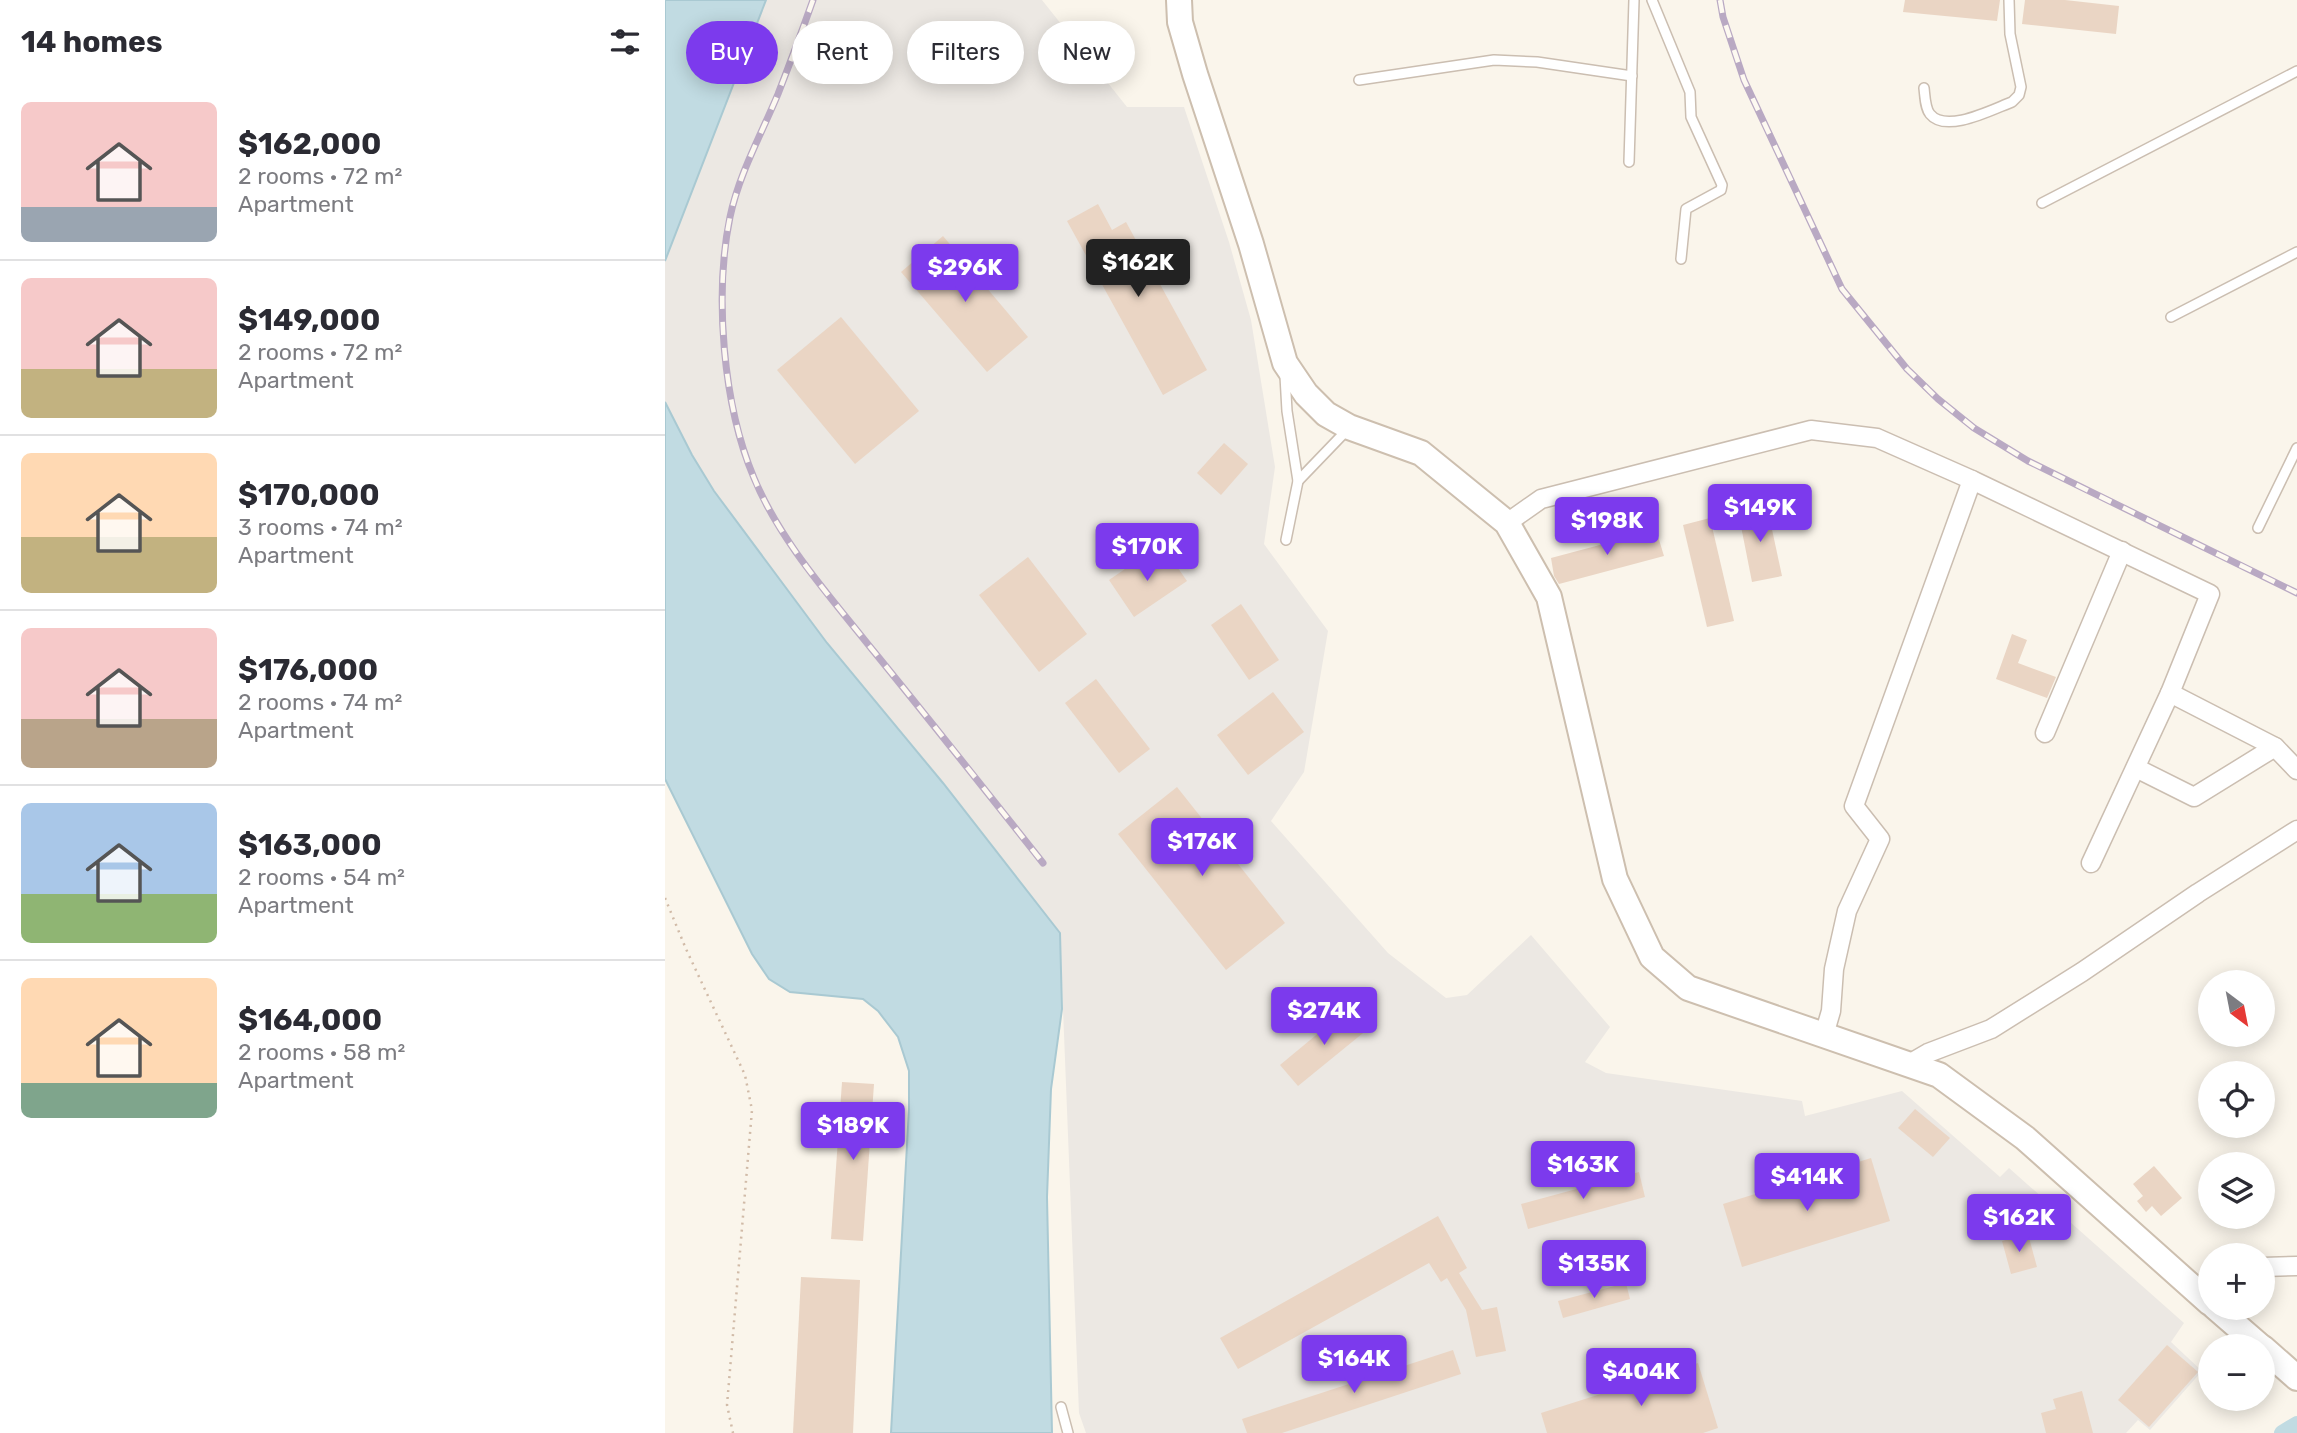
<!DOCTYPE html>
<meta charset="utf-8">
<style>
body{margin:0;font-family:Rubik,sans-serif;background:#f7f7f7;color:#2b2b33;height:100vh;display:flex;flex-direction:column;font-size:26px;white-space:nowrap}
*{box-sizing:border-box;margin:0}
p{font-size:23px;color:#7c7c81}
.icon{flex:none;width:38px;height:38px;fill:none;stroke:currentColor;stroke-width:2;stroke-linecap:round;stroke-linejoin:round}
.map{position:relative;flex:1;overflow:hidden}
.sheet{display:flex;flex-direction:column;background:#fff;width:665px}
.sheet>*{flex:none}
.hud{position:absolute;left:21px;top:21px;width:665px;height:63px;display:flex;gap:14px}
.needle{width:46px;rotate:148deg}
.buttons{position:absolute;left:1533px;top:970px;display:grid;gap:14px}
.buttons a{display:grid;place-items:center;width:77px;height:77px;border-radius:50%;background:#fff;box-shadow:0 4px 18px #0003;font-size:35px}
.price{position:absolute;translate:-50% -60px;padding:0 16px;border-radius:7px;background:#7c3aed;color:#fff;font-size:23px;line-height:46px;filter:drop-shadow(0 2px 4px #0008)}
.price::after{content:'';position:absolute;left:50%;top:42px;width:21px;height:16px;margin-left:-10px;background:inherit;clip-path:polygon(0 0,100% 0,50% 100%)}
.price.on{background:#222;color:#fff}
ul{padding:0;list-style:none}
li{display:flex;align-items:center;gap:21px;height:175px;padding:0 21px}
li+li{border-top:2px solid #e1e1e2}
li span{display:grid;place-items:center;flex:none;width:196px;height:140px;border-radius:10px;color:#555}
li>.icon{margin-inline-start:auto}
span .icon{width:84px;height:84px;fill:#fffc;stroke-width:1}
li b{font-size:30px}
h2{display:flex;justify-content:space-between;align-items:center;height:84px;padding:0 21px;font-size:30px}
.chip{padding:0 24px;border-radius:32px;background:#fff;box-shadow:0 4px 18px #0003;font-size:24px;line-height:63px}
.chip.on{background:#7c3aed;color:#fff}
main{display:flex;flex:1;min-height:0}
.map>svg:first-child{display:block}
</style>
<main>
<section class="sheet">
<h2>14 homes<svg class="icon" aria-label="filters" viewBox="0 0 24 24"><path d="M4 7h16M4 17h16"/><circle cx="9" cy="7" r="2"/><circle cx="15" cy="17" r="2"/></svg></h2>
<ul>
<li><span style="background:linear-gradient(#f6c9c9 75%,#9aa5b1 0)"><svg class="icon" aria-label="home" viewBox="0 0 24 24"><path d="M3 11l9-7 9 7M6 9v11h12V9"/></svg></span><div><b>$162,000</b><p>2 rooms · 72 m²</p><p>Apartment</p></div></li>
<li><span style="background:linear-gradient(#f6c9c9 65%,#c2b280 0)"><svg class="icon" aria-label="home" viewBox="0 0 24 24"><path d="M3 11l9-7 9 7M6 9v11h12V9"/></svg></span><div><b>$149,000</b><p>2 rooms · 72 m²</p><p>Apartment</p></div></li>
<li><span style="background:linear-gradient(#ffd9b3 60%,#c2b280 0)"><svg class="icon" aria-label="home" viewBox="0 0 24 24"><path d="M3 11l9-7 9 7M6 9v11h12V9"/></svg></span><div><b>$170,000</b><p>3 rooms · 74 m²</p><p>Apartment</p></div></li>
<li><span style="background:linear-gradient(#f6c9c9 65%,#b9a48a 0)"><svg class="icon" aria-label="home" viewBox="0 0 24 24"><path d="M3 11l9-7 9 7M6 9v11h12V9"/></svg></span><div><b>$176,000</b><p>2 rooms · 74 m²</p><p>Apartment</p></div></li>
<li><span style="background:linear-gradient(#a9c7e8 65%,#8fb573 0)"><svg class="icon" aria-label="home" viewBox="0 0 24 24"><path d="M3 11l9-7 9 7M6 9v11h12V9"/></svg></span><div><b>$163,000</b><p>2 rooms · 54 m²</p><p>Apartment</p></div></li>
<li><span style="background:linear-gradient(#ffd9b3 75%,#7fa58c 0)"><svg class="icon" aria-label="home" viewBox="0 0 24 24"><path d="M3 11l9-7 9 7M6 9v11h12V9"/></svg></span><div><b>$164,000</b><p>2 rooms · 58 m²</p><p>Apartment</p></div></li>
</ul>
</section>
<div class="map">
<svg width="1632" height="1433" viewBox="0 0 1632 1433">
<rect width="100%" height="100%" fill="#faf5eb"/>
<path fill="#ece8e3" d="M101,0H377L462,107H519L564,242L586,320L610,467L599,544L663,631L639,772L606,821L723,953L781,998L802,995L866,935L945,1027L920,1062L941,1073L1137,1101L1140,1116L1237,1091L1335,1177L1344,1168L1519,1323L1506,1342L1537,1371L1485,1430L1473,1420L1461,1433H421L414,1413L395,933L278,783L162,643L49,491L27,455L0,402V261Z"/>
<g fill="#c1dbe2" stroke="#a9c9d2" stroke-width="2">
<path d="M0,0H101L0,261Z"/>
<path d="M0,402L27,455L49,491L162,643L278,783L395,933L397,1009L386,1089L382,1197L387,1433H226L244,1109V1071L233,1037L213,1011L198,999L125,992L104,979L87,954L0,779Z"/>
</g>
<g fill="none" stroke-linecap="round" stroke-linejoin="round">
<path stroke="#c1dbe2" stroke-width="16" d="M1617,1433L1632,1424"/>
</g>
<g fill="#ead5c4">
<path d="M1240,0H1335L1332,21L1238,12Z"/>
<path d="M1360,0H1400L1454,6L1451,34L1357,24Z"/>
<path d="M433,204L447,230L461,222L542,370L498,395L402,221Z"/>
<path d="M278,236L363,337L322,372L236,272Z"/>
<path d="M176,317L254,411L190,464L112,370Z"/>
<path d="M559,443L583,464L556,495L532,473Z"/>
<path d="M1102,506L1117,576L1087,582L1073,511Z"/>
<path d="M1045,518L1069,621L1042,627L1018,525Z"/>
<path d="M991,530L999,556L894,584L889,576L886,558Z"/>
<path d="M486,551L496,565L506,558L522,581L469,617L444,580Z"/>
<path d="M363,557L422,634L374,672L314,595Z"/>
<path d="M576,604L614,660L584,680L546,625Z"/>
<path d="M1347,634L1362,640L1353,663L1391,677L1382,698L1331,679Z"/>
<path d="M431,679L485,749L454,773L400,703Z"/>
<path d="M608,692L639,732L583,775L552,735Z"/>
<path d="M512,787L620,923L561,970L453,834Z"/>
<path d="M685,1007L703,1029L633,1086L615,1065Z"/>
<path d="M177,1082L209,1084L198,1241L166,1239Z"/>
<path d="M1250,1109L1285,1138L1268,1157L1233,1128Z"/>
<path d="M1206,1158L1225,1221L1077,1267L1058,1204Z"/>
<path d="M1489,1166L1517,1198L1496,1216L1487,1206L1481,1212L1472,1201L1478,1196L1468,1184Z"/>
<path d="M974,1172L980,1197L863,1229L856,1204Z"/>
<path d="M773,1216L802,1268L794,1273L817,1310L832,1307L841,1351L811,1357L801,1310L782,1278L776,1282L764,1263L573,1369L555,1338Z"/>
<path d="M1363,1234L1372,1267L1346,1274L1337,1241Z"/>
<path d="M136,1277L195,1280L188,1433H128Z"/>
<path d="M961,1283L965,1299L898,1318L893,1301Z"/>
<path d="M1502,1345L1533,1372L1484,1427L1453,1400Z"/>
<path d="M788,1350L796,1374L617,1433H582L577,1419Z"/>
<path d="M1033,1363L1053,1428L1038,1433H882L876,1413Z"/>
<path d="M1417,1391L1428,1433H1381L1376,1413L1391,1409L1388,1399Z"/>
</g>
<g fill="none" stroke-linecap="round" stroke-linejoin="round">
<defs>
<g id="lane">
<path d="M987,0L1025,92L1026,117L1057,185L1056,190L1021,209L1016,259"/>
<path d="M694,80L829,60L872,62L967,76"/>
<path d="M1259,88C1260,96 1260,108 1265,114C1281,134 1328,109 1347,102L1354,95L1356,87L1345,34L1344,0"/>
<path d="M964,162L969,0"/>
<path d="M1377,203L1632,71"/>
<path d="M1506,317L1632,252"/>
<path d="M620,376L622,411L633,481L621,540"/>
<path d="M633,481L683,429"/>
<path d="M1593,528L1632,448"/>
<path d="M396,1407L403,1433"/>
</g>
<g id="street">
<path d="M842,523L876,499L1146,430L1212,438L1307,480L1545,594L1505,693L1610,747L1632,770"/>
<path d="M1380,733L1457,551"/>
<path d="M1471,768L1529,797L1610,747"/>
<path d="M1426,863L1505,693"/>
<path d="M1159,1035L1166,1011L1169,969L1182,911L1215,839L1189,806L1307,480"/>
<path d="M1244,1064L1263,1053L1326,1029L1417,972L1533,893L1632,830"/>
<path d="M1598,1267L1632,1266"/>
</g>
<g id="secondary">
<path d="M514,0L515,22L530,74L586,244L620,363L641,394L661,414L684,427L756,453L842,523L884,597L950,879L987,957L1023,988L1274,1075L1360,1138L1545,1303"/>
<path d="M1550,1307L1595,1346"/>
<path d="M1598,1348L1632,1378"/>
</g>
</defs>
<use href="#lane" stroke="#cbbeb1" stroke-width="12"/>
<use href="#street" stroke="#cbbeb1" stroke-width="21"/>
<use href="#secondary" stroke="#cdbfaf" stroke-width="28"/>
<path stroke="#d1bba8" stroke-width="2.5" stroke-dasharray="2 5" stroke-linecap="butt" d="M0,898L21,949L80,1075L87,1110L62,1405L68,1433"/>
<use href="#lane" stroke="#fff" stroke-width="9"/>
<use href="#street" stroke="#fff" stroke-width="18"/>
<use href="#secondary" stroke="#fff" stroke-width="24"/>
<defs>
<g id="rail">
<path d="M148,0C137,31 125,63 113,94C96,135 74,174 65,217C49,295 58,405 89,478C115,541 164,595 206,648C264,719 321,791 378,863"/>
<path d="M1055,0L1058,17L1079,80L1177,289L1242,369L1273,399L1309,428L1363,461L1632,593"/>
</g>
</defs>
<use href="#rail" stroke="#b9a9c3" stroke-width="7"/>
<use href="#rail" stroke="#fdf9f1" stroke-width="4.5" stroke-dasharray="13" stroke-linecap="butt"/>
</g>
</svg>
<div class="buttons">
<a><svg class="needle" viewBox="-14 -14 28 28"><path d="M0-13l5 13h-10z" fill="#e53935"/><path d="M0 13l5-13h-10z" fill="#7c7c81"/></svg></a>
<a><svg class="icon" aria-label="locate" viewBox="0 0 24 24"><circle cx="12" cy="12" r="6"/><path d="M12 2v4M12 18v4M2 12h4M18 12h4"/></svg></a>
<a><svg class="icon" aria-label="layers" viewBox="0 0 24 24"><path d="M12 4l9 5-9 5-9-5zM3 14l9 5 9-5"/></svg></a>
<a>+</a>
<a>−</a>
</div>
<b class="price on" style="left:473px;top:299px">$162K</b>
<b class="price" style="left:300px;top:304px">$296K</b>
<b class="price" style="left:1095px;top:544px">$149K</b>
<b class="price" style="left:942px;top:557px">$198K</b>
<b class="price" style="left:482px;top:583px">$170K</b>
<b class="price" style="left:537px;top:878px">$176K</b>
<b class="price" style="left:659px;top:1047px">$274K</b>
<b class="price" style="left:188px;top:1162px">$189K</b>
<b class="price" style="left:918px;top:1201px">$163K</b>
<b class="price" style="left:1142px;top:1213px">$414K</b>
<b class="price" style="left:1354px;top:1254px">$162K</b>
<b class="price" style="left:929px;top:1300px">$135K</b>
<b class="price" style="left:689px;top:1395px">$164K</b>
<b class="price" style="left:976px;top:1408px">$404K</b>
<div class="hud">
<a class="chip on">Buy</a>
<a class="chip">Rent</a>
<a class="chip">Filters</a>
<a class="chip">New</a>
</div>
</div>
</main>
